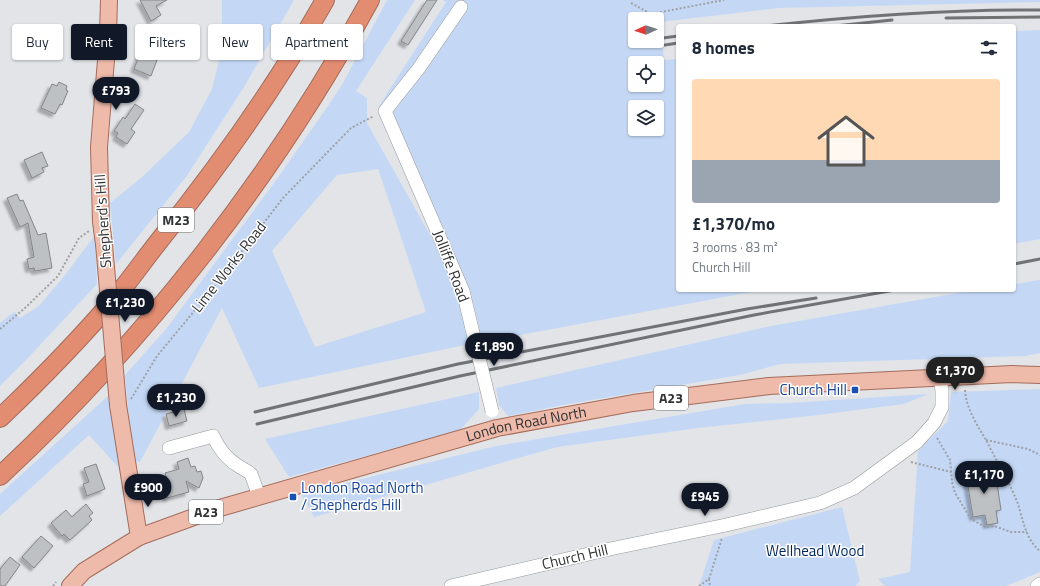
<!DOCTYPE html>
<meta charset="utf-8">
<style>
body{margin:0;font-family:"Titillium Web",sans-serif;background:#f6f6f7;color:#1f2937;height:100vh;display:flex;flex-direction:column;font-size:15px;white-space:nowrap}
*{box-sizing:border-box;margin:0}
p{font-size:13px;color:#747a83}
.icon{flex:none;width:22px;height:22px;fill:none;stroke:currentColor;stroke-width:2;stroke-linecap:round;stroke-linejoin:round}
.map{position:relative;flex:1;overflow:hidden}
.drawer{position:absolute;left:676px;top:24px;width:340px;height:268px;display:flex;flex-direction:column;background:#fff;border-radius:4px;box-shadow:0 1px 3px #0004}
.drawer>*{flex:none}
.guide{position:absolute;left:12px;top:24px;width:380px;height:36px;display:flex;gap:8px}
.needle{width:26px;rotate:267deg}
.controls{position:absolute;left:628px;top:12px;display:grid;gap:8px}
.controls a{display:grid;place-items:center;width:36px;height:36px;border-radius:4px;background:#fff;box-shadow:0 1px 3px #0004;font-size:20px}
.price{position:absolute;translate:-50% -34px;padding:0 9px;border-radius:14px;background:#111827;color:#fff;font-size:13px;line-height:26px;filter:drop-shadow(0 1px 2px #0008)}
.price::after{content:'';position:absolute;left:50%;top:24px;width:12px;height:9px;margin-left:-6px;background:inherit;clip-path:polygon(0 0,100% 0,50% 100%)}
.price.current{background:#222;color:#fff}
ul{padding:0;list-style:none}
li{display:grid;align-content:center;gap:8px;height:212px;padding:0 16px}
li span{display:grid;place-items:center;height:124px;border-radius:4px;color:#555}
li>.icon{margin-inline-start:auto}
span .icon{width:72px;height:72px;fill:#fffc;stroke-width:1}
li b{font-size:17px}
h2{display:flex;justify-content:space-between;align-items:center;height:48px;padding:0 16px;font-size:17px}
.tag{padding:0 14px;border-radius:4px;background:#fff;box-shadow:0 1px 3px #0004;font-size:14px;line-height:36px}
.tag.current{background:#111827;color:#fff}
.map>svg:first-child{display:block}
</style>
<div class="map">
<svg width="1040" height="586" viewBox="0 0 1040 586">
<defs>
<filter id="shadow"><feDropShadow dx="-3.5" dy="3.5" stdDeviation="1" flood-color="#0004"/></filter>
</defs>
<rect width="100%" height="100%" fill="#e2e4e8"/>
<g fill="#c4d8f6" fill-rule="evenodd">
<path d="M222,0H294L244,87L186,177L116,264L110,203L141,178L189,132L212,89L222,48Z"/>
<path d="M387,0H415L356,91L367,98V123L430,235L458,291L470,344L259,388L222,308L140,462L132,461L125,375L166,329L277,179L330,103L343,83ZM378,169L387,195L426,312L315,347L272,251L337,175Z"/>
<path d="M443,0H1040V2L779,8L660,22L664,60L678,59V290H762L483,342L469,287L384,121L379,106L446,2ZM635,19H657V41H635ZM635,63H657V85H635ZM635,107H657V129H635Z"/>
<path d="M1040,30V239L1014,244V31Z"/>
<path d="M95,235L97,284L26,360L0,386V323L14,312L20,318L39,306L65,275Z"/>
<path d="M1040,280V353L1025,356L780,364L740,375L568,404L508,416L499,405L496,388L771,326L974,290H1014V284Z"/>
<path d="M1040,389V572L1006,586H885L878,579L910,572L918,451L948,421L951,392Z"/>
<path d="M479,392V409L460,430L289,477L265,439Z"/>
<path d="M928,394L904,404L810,416L698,428L557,447L314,517L301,494L496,446L745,404L790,403Z"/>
<path d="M108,396L120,469L89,435L0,516V494Z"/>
<path d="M842,507L860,581L856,586H699L714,540Z"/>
</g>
<g fill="#bec1c4" stroke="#848689" filter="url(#shadow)">
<path d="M140,0H167L156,6L161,15L151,21Z"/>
<path d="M427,0H437L408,45L401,41Z"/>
<path d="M145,40L158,45L153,58L157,60L151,76L134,69Z"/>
<path d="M59,82L67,86L66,90L68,91L62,105L60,104L55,114L41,108L52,84L57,86Z"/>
<path d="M135,104L144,110L131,129L135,132L127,144L116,137L118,133L114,131L123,117L125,119Z"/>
<path d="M42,152L48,166L42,168L44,172L32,178L24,160Z"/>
<path d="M17,194L20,201L23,200L38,235L46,233L52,268L35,271L34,268L29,269L27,259L34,257L28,223L20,227L7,198Z"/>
<path d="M184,409L187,421L169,426L166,414Z"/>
<path d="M188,458L191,467L195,466L197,472L201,471L203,478L199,488L186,481L189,492L167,498L164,487L169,485L165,473L179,469L177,462Z"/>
<path d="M96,464L105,489L87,496L83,484L89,482L84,468Z"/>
<path d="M995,470L1001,510L996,511L998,523L987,525L985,515L973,517L966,474Z"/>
<path d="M86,504L93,513L89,516L92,520L70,540L64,534L62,536L51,523L66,510L72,517Z"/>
<path d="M41,536L53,546L34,568L22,557Z"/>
<path d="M10,557L20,565L5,586H0V569Z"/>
</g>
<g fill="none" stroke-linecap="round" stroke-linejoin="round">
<defs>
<g id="minor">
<path d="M461,7L419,68L385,111L463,291L472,329"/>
<path d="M169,448L213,436C218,447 227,459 237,465C242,469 247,470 251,474L259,496"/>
<path d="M451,586L610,549L726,525L820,503L854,488L917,442L934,423L942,407V391L940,377"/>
<path d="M1037,586L1040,584"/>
</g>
<g id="major">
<path d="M104,244L101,222L99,147L108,35L109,0"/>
<path d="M118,405L139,537"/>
<path id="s1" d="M70,586L84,571L139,537L213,510L497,428L633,403L769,386L1012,374L1040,375"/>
</g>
<g id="highway">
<path d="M0,418C40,380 79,340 115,298C130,280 144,260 159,241C220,165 277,85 325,0"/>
<path d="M0,476C147,339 274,176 370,0"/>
</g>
</defs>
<use href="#minor" stroke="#95989b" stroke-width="14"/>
<use href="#major" stroke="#a46c5b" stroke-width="18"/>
<use href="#highway" stroke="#a46c5b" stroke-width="20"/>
<g stroke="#9ea0a3" stroke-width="2" stroke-dasharray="2 2" stroke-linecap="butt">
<path d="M631,3L651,14L724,0"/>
<path d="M0,329L25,308L58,276L79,238L89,231"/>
<path d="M965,390C966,408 977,425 986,440C996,460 1010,483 1018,504C1023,520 1026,540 1040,551"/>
<path d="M131,399L157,356L219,281L283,198L351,128L374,116"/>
<path d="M937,438L950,460L952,482L955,493L971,519L985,527L994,526L1011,532H1027"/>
<path d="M986,440L1028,449L1040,455"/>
<path d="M911,462L951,472"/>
<path d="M709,579L710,586"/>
<path d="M53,586L56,582"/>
<path d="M699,586L709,579L722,538"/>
</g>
<use href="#minor" stroke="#fff" stroke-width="13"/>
<use href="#major" stroke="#eebaaa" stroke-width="16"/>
<use href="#highway" stroke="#e28c71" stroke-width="18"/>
<g stroke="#717274" stroke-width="3">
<path d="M946,18L1040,17"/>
<path d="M765,26C856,16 948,9 1040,10"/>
<path d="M835,26L892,20"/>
<path d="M663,38L678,36"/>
<path d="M665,45L678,43"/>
<path d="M1014,264L1040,259"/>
<path d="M255,412L458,364L747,309L816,298"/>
<path d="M257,424L460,376L754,315L895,290"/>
</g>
<defs>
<path id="minor-bridge" d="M472,329L492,411"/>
<path id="major-bridge" d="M104,244L118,405"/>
</defs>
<use href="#minor-bridge" stroke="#95989b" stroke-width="14" stroke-linecap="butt"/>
<use href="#major-bridge" stroke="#a46c5b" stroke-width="18" stroke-linecap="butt"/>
<use href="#minor-bridge" stroke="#fff" stroke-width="13"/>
<use href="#major-bridge" stroke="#eebaaa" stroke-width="16"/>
</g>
<g fill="#1a4fb4" stroke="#fff" stroke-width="1.5">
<rect x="851" y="386" width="8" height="8" rx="2"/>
<rect x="289" y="493" width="8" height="8" rx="2"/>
</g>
<g text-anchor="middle" stroke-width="3" stroke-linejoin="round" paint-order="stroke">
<g fill="#fff" stroke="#6f7070" stroke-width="1">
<rect x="158" y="208" width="36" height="24" rx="3"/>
<rect x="654" y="386" width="34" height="24" rx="3"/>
<rect x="189" y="500" width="34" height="24" rx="3"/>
</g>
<g font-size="14" font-weight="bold" fill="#313233">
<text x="176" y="225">M23</text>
<text x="671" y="403">A23</text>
<text x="206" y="517">A23</text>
</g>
<g font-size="15" fill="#313233" stroke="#fff">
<text transform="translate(103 221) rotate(-94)" y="5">Shepherd's Hill</text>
<text transform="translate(451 266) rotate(69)" y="5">Jolliffe Road</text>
<text transform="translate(229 267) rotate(-52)" y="5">Lime Works Road</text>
<text dy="5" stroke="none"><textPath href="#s1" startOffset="489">London Road North</textPath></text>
<text transform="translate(575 557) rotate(-13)" y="5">Church Hill</text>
</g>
<g font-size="15" fill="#164399" stroke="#fff" text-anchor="end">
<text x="847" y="395">Church Hill</text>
<text x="301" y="493" text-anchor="start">London Road North<tspan x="301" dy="17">/ Shepherds Hill</tspan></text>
</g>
<g font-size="15" fill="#00265f" stroke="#fff">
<text x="815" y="556">Wellhead Wood</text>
</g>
</g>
</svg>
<div class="controls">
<a><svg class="needle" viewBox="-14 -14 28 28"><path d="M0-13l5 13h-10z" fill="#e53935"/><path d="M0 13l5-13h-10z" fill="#747a83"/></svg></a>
<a><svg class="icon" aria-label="locate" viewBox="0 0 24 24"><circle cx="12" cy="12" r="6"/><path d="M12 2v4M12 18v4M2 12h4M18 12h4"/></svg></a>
<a><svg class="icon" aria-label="layers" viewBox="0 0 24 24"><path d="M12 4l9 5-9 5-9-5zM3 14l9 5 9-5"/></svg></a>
</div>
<b class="price" style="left:116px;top:111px">£793</b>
<b class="price" style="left:125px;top:323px">£1,230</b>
<b class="price" style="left:494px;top:367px">£1,890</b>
<b class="price current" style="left:955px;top:391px">£1,370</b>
<b class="price" style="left:176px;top:418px">£1,230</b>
<b class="price" style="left:984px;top:495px">£1,170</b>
<b class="price" style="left:148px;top:508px">£900</b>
<b class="price" style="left:705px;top:517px">£945</b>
<div class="guide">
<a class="tag">Buy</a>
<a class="tag current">Rent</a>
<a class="tag">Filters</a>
<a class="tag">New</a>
<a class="tag">Apartment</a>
</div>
<section class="drawer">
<h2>8 homes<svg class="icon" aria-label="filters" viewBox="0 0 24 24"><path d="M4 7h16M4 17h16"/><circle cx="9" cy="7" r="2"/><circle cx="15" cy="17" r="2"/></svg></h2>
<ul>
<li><span style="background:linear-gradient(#ffd9b3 65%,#9aa5b1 0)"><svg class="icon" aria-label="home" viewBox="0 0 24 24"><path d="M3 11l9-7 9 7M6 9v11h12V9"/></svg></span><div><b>£1,370/mo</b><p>3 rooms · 83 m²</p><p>Church Hill</p></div></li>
</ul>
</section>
</div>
